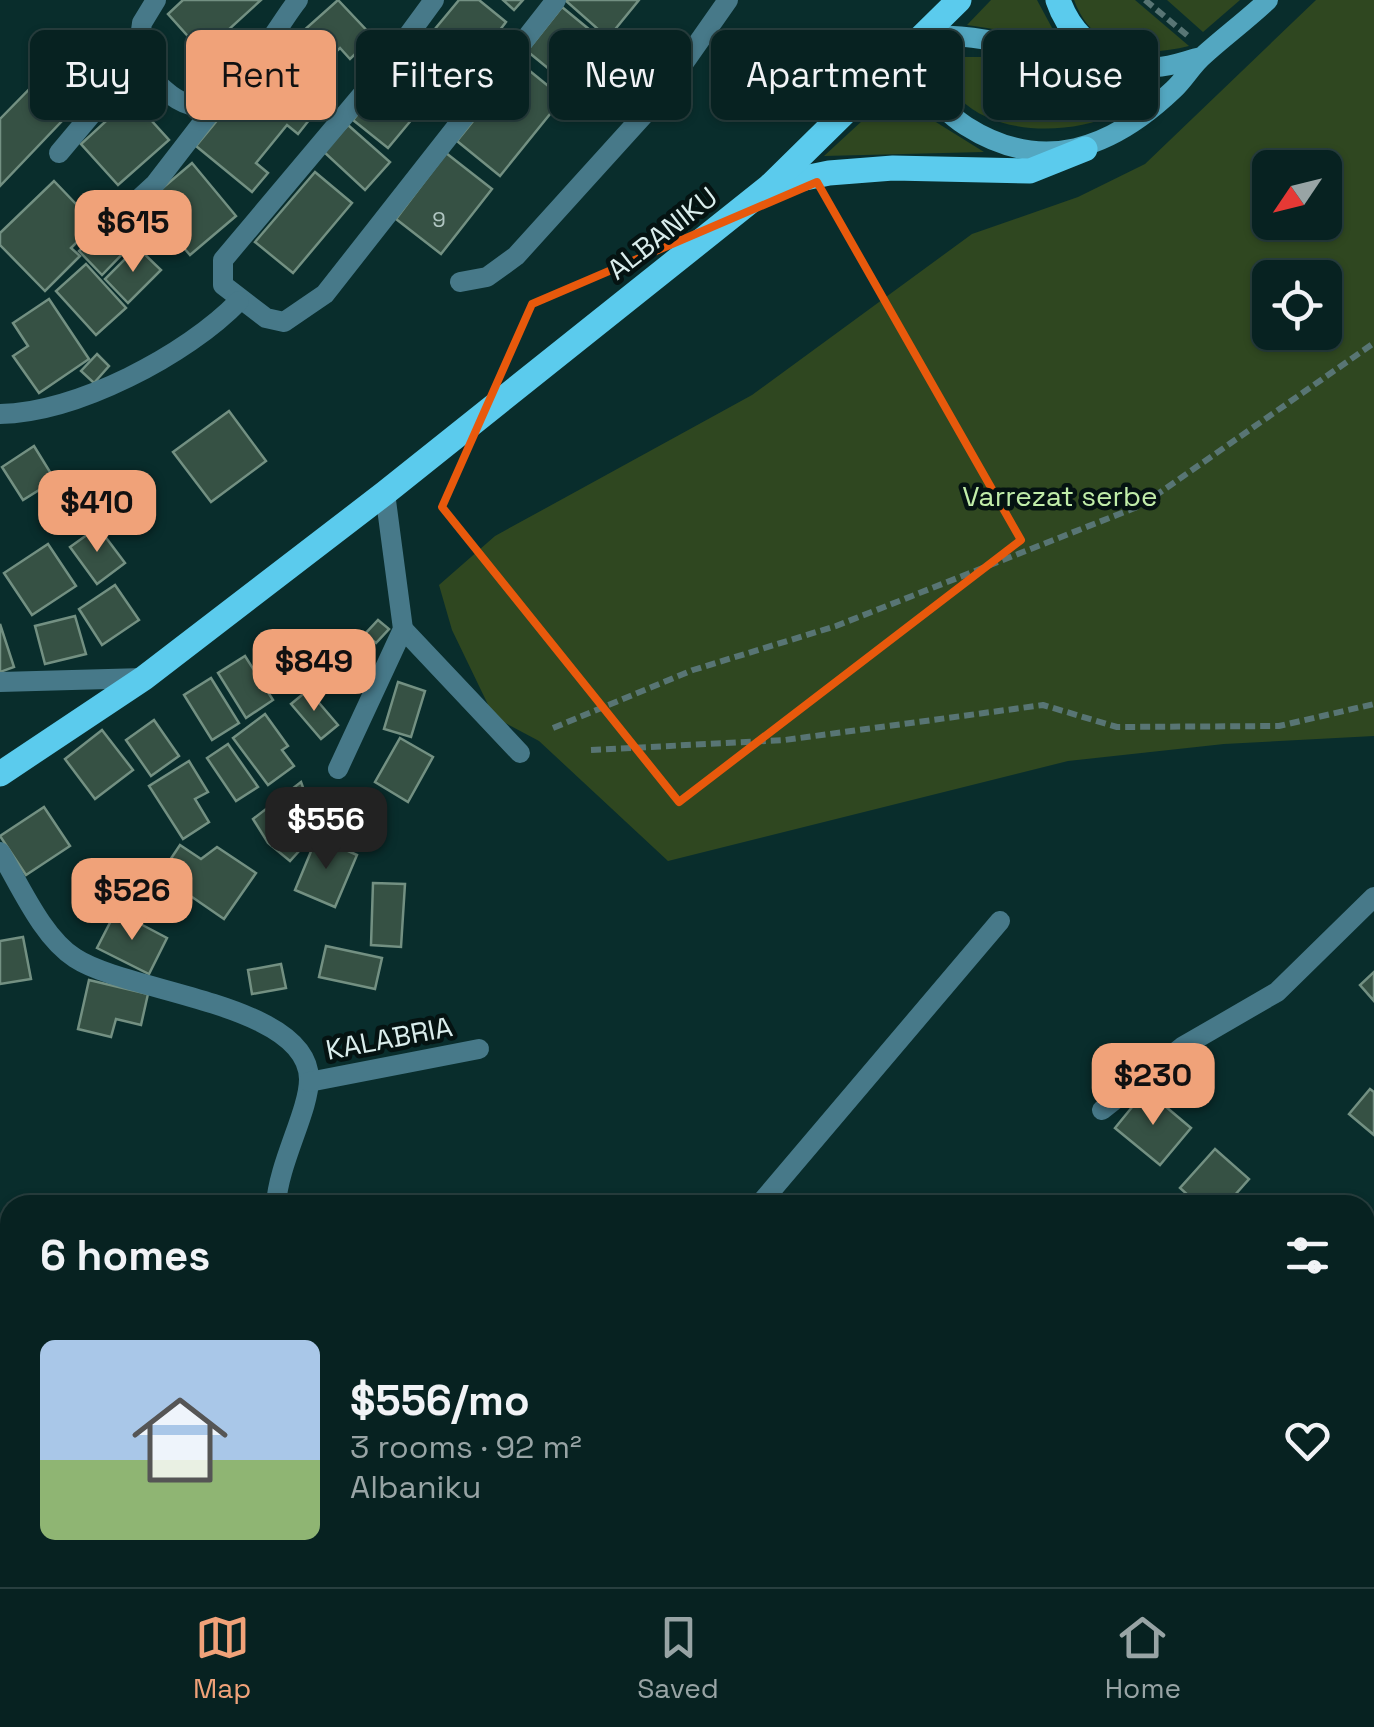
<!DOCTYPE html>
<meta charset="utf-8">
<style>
body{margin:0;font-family:"Space Grotesk",sans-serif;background:#102a2a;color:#f1f3f6;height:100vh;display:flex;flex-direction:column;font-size:38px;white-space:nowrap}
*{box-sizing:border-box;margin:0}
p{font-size:32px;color:#98a4a5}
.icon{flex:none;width:55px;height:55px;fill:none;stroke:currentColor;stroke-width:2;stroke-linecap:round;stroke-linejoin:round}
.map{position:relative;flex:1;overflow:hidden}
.side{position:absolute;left:0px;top:1195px;width:1375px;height:392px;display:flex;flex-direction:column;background:#072221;border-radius:30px 30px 0 0;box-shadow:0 2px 8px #0004,0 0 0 2px #283f3f}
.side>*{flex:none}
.top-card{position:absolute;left:30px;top:30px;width:1315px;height:90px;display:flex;gap:20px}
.needle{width:65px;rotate:235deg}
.tools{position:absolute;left:1252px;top:150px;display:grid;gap:20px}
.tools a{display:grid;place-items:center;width:90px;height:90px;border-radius:15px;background:#072221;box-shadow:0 2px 8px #0004,0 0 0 2px #283f3f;font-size:50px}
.price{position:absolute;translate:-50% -85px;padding:0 22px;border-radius:20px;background:#f0a279;color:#111;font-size:32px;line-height:65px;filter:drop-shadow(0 2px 5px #0008)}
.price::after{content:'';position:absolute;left:50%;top:60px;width:30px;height:22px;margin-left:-15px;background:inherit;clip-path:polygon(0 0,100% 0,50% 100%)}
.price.on{background:#222;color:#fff}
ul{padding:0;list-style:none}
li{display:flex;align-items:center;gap:30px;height:250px;padding:0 40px}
li span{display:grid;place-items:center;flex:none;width:280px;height:200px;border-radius:15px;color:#555}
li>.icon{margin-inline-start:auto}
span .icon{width:120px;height:120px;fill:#fffc;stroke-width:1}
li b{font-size:42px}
h2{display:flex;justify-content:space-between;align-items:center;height:120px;padding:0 40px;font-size:42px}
.tag{padding:0 35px;border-radius:15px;background:#072221;box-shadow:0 2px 8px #0004,0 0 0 2px #283f3f;font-size:35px;line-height:90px}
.tag.on{background:#f0a279;color:#111}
.tabs{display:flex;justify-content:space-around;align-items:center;height:140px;border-top:2px solid #283f3f;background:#072221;font-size:28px;color:#98a4a5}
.tabs a{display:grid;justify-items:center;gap:5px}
.tabs .on{color:#f0a279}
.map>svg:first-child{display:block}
</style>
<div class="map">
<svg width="1374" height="1587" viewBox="0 0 1374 1587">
<rect width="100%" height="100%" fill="#092d2c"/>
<g fill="#2f4720" fill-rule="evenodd">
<path d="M991,0H1037L1058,39L967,25Z"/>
<path d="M1074,0H1135L1189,46C1142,58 1093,52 1074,0Z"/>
<path d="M1167,0H1240L1203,32Z"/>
<path d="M1316,0H1374V736L1224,744L1068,761L668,861L539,741L494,717L452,630L439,585L495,536L752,395L972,234L1078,197L1145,164ZM1270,168H1325V222H1270ZM1270,278H1325V332H1270Z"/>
<path d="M953,57H982L1146,91C1137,98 1126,109 1115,114C1071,135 997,136 960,99C954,93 950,80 946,72Z"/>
<path d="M901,85L923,114L984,152L824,156Z"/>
</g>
<g fill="#204466">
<path d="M0,1265L10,1266V1427L0,1426Z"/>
<path d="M601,1578H850L866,1587H618Z"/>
</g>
<g fill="#365144" stroke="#739082" stroke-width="2.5">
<path d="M183,0H261L203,53L168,14Z"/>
<path d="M338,0L373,37L350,59L340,48L328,59L302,32Z"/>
<path d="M459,0H479L506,22L442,106L400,71Z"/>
<path d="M503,0H523L514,10Z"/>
<path d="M565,0H639L608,38Z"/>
<path d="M562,7L607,44L571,87L527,51Z"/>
<path d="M267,60L321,105L298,134L287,125L256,163L268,173L252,192L196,146Z"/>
<path d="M520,63L563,98L500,176L457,141Z"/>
<path d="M48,70L81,101L0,186V119Z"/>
<path d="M378,89L413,118L388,148L353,120Z"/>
<path d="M131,98L169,140L118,185L81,144Z"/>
<path d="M348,125L390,162L365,190L324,152Z"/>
<path d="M446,153L492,189L441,254L396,219Z"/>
<path d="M192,163L236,216L190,255L145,203Z"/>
<path d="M315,172L352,203L293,273L255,242Z"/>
<path d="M54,181L95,224L71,248L80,256L45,291L0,245V233Z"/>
<path d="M111,219L134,242L102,275L79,251Z"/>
<path d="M137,247L161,270L128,303L105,279Z"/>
<path d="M86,264L126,308L96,335L56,291Z"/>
<path d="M49,299L89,359L39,393L13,356L28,346L13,323Z"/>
<path d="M97,354L109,366L94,383L81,371Z"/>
<path d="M229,411L266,461L211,502L173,452Z"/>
<path d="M34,446L55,480L23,500L2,467Z"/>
<path d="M98,527L125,563L97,584L70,547Z"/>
<path d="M48,544L76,586L32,615L4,573Z"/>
<path d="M115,585L139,620L102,645L79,609Z"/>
<path d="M75,616L86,654L45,664L35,626Z"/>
<path d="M378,620L389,629L376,643L365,634Z"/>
<path d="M0,624L14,667L0,672Z"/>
<path d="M245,656L273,700L246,718L218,673Z"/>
<path d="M211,678L239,723L212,740L184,695Z"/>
<path d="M398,682L425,691L411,737L384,729Z"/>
<path d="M308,690L338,725L321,739L291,704Z"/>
<path d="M265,714L288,746L282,750L294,766L268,785L233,738Z"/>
<path d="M154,720L179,756L151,776L126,740Z"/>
<path d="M102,730L133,770L95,799L65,759Z"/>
<path d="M400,738L433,757L408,802L375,782Z"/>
<path d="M228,744L258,787L236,801L207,758Z"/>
<path d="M189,761L208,792L195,799L209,822L183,839L149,786Z"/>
<path d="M301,782L310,807L326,821L290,861L268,843L253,819Z"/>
<path d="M44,807L70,846L26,875L0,836Z"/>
<path d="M317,837L357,855L335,907L295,890Z"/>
<path d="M180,845L201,859L217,847L256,873L224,919L160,875Z"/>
<path d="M373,883L405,884L401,947L371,945Z"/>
<path d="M116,911L167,938L149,974L97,948Z"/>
<path d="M23,937L31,979L0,984V941Z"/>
<path d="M326,946L382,958L375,989L319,977Z"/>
<path d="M281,964L286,988L252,994L248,970Z"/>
<path d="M1374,972V1001L1360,985Z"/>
<path d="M89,980L148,994L141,1025L116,1019L111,1037L78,1029Z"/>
<path d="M1370,1089L1374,1092V1135L1349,1114Z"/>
<path d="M1146,1090L1191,1128L1160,1165L1115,1128Z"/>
<path d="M1215,1149L1249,1179L1226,1205H1199L1180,1188Z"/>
<path d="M1365,1540L1374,1545V1587L1348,1579L1365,1578Z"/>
</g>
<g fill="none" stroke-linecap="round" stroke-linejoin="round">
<g stroke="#587574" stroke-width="6" stroke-dasharray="10 5" stroke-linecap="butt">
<path d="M1145,0L1188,36"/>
<path d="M553,728L693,670L836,626L1142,505L1374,343"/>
<path d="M591,750L785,740L1043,705L1117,727L1279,726L1374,704"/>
</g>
<g stroke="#477989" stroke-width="20">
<path d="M156,0L142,23L137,60C152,77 167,98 190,105C230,116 276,27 298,0"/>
<path d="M434,0L382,71L223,260V285L266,318L284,322L325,294L556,0"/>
<path d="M59,153L137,60"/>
<path d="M130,207L155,184L219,101"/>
<path d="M460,282L487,277L516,256L660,97L728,0"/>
<path d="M0,414C76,413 187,355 239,301"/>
<path d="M403,629L520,753"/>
<path d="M0,682L144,678"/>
<path d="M338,769L403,629L385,493"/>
<path d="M0,852C20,885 42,937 75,958C128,993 308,1003 309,1079C309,1111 278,1164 276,1205"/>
<path d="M309,1082L479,1049"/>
<path d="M1102,1110L1182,1047L1277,992L1374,897"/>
<path d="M759,1205L1000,921"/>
<path d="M1365,1460L1374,1449"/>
<path d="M1026,1578L1039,1587"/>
<path d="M1245,1578L1247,1587"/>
<path d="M1262,1587L1267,1578"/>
</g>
<path stroke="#53a7c1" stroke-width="20" d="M1201,57C1187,60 1171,67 1156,67C1080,71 1005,31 924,36C919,77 931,103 966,126C1043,175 1112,148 1173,90C1185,79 1192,65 1204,55C1225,36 1248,19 1268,0"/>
<g stroke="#5bcbed" stroke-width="25">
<path d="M1058,0C1069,33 1091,49 1120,67"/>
<path d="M771,185L829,173L893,168L1030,171L1085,149"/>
<path d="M0,774L144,678L385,493L771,185L959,0"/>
</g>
</g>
<path fill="none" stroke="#e8590c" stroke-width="8" stroke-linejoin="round" d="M817,182L1021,540L679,802L442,507L532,304Z"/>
<g text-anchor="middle" stroke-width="9" stroke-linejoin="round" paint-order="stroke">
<g font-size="22" fill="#b1c6c2">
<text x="439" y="227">9</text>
</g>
<g font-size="28" fill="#daedec" stroke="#051312">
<text transform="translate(662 233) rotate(-38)" y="10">ALBANIKU</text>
<text transform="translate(389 1038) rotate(-11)" y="10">KALABRIA</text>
</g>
<g font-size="28" fill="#c1eda9" stroke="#051312">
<text x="1060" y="506">Varrezat serbe</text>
</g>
</g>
</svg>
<div class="tools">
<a><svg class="needle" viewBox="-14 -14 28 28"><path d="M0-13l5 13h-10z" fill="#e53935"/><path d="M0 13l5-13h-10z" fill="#98a4a5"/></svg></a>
<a><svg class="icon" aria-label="locate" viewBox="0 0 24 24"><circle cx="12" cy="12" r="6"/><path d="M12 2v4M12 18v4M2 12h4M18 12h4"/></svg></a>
</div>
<b class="price" style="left:133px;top:275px">$615</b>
<b class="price" style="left:97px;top:555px">$410</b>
<b class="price" style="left:314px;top:714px">$849</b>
<b class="price on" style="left:326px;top:872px">$556</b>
<b class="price" style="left:132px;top:943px">$526</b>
<b class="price" style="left:1153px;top:1128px">$230</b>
<div class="top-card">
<a class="tag">Buy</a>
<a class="tag on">Rent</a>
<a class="tag">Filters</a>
<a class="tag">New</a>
<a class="tag">Apartment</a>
<a class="tag">House</a>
</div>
<section class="side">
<h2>6 homes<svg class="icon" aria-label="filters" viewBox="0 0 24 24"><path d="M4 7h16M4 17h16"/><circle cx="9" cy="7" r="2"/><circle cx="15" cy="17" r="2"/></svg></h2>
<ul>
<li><span style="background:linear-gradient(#a9c7e8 60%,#8fb573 0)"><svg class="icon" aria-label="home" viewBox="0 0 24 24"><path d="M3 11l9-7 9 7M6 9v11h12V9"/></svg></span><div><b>$556/mo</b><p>3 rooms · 92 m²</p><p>Albaniku</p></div><svg class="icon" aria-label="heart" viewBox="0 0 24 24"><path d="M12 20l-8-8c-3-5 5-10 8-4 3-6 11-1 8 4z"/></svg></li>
</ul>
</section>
</div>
<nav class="tabs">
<a class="on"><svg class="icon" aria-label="map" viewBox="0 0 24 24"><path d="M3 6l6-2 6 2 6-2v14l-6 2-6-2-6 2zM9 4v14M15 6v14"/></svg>Map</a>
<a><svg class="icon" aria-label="saved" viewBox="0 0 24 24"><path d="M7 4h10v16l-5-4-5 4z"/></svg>Saved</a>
<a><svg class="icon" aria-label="home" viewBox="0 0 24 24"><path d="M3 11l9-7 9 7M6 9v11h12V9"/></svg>Home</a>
</nav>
